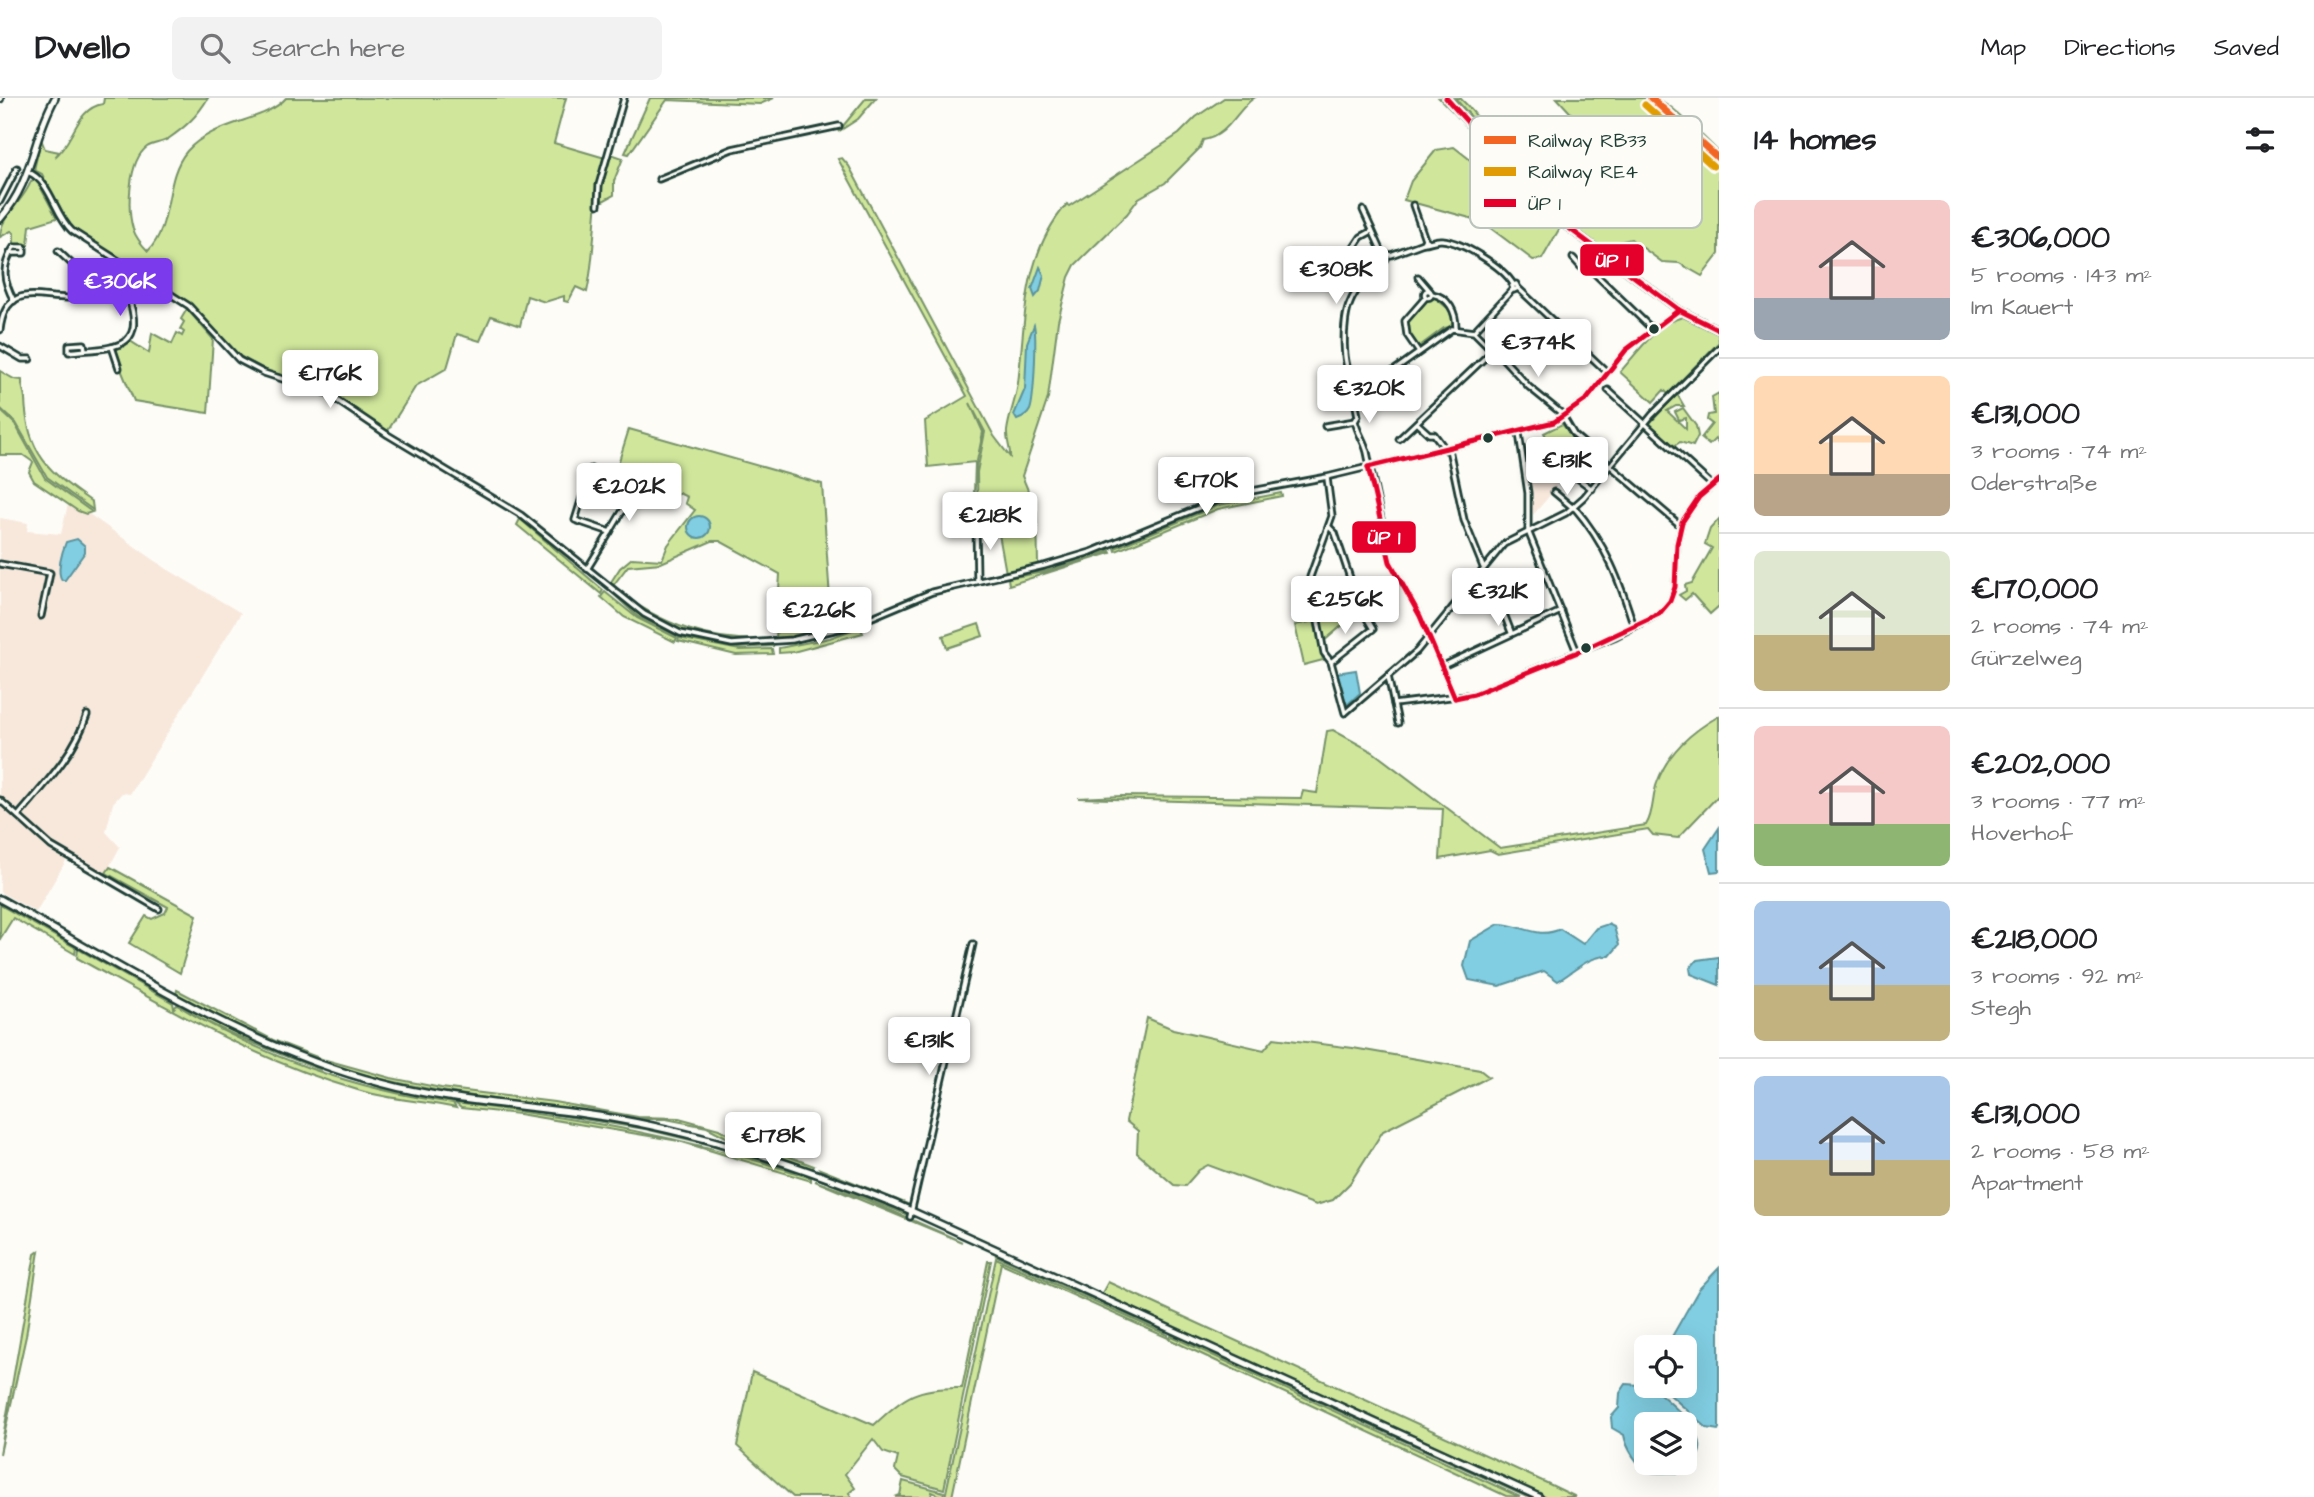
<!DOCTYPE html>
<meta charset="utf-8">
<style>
body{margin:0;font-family:"Architects Daughter",sans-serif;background:#f2f2f2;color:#202124;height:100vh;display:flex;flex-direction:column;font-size:26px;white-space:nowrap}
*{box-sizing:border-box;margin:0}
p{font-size:23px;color:#757577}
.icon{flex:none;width:38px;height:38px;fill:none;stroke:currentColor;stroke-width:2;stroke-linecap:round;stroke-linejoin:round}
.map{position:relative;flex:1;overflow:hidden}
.details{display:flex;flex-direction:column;background:#fff;width:595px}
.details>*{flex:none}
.fabs{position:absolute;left:1634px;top:1237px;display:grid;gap:14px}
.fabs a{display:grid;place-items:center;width:63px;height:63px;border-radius:10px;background:#fff;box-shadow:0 7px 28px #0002;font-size:35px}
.price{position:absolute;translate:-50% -60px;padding:0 16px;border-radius:7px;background:#fff;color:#222;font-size:23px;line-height:46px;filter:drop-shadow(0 2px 4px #0008)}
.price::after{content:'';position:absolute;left:50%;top:42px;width:21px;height:16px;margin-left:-10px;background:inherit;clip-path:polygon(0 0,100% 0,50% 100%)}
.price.current{background:#7c3aed;color:#fff}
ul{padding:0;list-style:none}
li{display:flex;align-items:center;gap:21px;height:175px;padding:0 35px}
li+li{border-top:2px solid #e0e0e0}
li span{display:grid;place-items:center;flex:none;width:196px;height:140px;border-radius:10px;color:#555}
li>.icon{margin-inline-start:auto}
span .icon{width:84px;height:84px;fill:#fffc;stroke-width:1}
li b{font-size:30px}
h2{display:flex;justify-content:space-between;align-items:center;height:84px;padding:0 35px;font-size:30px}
header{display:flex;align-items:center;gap:42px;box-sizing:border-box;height:98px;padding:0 35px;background:#fff;border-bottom:2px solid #e0e0e0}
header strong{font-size:33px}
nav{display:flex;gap:38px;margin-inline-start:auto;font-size:24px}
.search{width:490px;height:63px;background:#f2f2f2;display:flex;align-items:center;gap:18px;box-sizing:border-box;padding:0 24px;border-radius:10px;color:#757577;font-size:26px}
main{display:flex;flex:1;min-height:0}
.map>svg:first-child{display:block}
</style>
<header>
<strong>Dwello</strong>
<div class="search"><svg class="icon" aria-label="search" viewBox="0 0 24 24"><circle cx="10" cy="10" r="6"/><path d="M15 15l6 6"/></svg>Search here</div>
<nav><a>Map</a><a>Directions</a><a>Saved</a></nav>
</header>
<main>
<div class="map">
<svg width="1719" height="1399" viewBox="0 0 1719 1399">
<rect width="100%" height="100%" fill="#fdfcf7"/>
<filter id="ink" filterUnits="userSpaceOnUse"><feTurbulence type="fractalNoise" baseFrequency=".0143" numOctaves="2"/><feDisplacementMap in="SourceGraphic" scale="14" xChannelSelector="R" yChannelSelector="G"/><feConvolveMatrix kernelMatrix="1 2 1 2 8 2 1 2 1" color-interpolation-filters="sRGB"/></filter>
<g filter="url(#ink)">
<g fill="#f8e8dc">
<path d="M1545,356L1555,362L1559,358L1569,365L1552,395L1533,417L1527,368L1536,369Z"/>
<path d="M69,402L167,471L241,515L130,696L122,695L113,705L106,734L120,749L106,775L70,756L36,814L0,794V420L28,425L27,433L61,436Z"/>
</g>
<g fill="#cfe69b" stroke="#779268" stroke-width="2" fill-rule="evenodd">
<path d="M104,0H208C197,19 184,30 168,41C162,45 153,45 147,49C128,63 127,111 133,131C136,140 142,147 148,153C174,126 163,81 187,53C215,22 265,24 286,0H566L554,45L605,60C592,104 597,149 587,194L576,189L568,204L564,203V198L545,204L527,198L520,228L491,218L480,243L457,236L447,270L416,288L387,334L326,292L275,277L236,256L189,207L74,132L65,124L42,76L34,72L41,41L45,51L59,54L55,59C74,44 76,10 103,6Z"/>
<path d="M650,0H774L760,6L667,2L629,56L625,55Z"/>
<path d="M866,0H876L858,21L838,34Z"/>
<path d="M1224,0H1254C1236,12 1229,38 1203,42L1200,50L1165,85L1139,100L1127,116L1075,167L1069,179L1058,223L1048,300L1022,378L1037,414L1038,467L1006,475L999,436H978L977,374L985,334L970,305L983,334L976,368L973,426L975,364L928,369L925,323L967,298L838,61L842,60L849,68L994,338L1010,359C1011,351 1006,342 1007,333C1009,317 1016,301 1018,285C1026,220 1022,158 1067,106L1069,108L1179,36L1196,19Z"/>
<path d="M1439,0H1443C1484,41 1517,90 1561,128L1542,161L1533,162L1481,123L1404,102L1411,83L1436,52L1454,49L1468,60L1503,95L1517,86L1476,37Z"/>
<path d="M1450,0H1452C1488,36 1523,93 1562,121L1542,102L1455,0H1460L1467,7L1541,95L1566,119L1554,45L1578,23L1557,0H1645L1719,68V156L1702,178L1679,165L1662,164L1631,141L1600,148L1541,105Z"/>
<path d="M1654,0C1669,2 1706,42 1719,54V59Z"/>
<path d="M611,56L623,60L614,83V97L603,103L599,99Z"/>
<path d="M36,81L57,120L30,128L28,147H14V135L11,133L0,139C0,117 24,104 31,83Z"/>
<path d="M1434,199L1451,213L1455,228L1444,230L1417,250L1408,237L1407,225L1425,203Z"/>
<path d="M187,211L213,241L208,315L134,303L113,252L130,243L149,255L152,235L172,246L177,235L182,238L184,234L180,231L184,224L181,221Z"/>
<path d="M1683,219L1718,236L1719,244L1668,296L1664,292L1653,304L1620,274C1637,255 1657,225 1683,219Z"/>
<path d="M0,273L14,281L22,282C21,291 25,293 25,301C27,356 49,374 92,404L93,412L47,379L16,325L0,310Z"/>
<path d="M1719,295V347L1715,341L1709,347L1701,340L1712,326L1707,322L1708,317L1714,316L1712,299Z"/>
<path d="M1677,296L1684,308H1676L1667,313L1686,331V320L1679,322L1675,314L1683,310L1696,328L1698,338L1693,348L1680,344L1674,348L1649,326Z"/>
<path d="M0,312L15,326L45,380L92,414L86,416L78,413L34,383L29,374L33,364L23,357H0Z"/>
<path d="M1562,326L1578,345L1567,371L1551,360L1552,348L1544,335Z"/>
<path d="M629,331L822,386L832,529L865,521L895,508C832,537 748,557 681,533C653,523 631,505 609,487L620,470L632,460L662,462L668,447L695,412L685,405L687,399L679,395L675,399L641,381L629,405L609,395ZM712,443H720L780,476L776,541C712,546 663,528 612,489L628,468L661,465Z"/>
<path d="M1281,395L1282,398L1218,411L1116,453L1115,450L1219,407Z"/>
<path d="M1218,403L1219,405L1113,449L1114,447Z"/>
<path d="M520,421L603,492L601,496L517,427Z"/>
<path d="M1719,421V508L1710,516L1692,496L1685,502L1679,497L1686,493L1685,487L1692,485L1712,450L1705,446L1710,431Z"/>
<path d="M1108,449L1111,451L1047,473L1017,477Z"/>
<path d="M1110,453L1111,455L1009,487L1008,480L1045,474Z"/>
<path d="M608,491L649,522L679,536L677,538L638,519Z"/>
<path d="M605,494L637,520L677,540L675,544L624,519L601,499Z"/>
<path d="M1356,505L1362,516L1351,520L1324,543L1320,522Z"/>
<path d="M1314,523L1323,562L1304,567L1295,527Z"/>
<path d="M979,526L983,538L947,550L943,538Z"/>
<path d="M860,529L863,535L793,554L779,555V550L830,540Z"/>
<path d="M681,537L722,546L774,548L738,550L680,539Z"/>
<path d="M679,540L740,552L772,551L773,556L736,557L678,543Z"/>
<path d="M1719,618V697L1678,740L1653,737L1648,731L1498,756L1490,752L1440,761L1443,711L1078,700L1122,698L1301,700L1303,693L1317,695L1327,633L1333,632L1373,654L1500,750L1646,727C1654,715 1652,698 1657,685C1668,654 1691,634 1719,618Z"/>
<path d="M110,769L197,817L180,875L129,845L146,818L152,821L165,815L168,809L106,775Z"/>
<path d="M0,807L76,850L75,856L13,820L0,841Z"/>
<path d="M78,851L173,905L174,910L177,907C260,958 356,992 453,1005L456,1010C425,1003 392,1002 361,993C256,963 172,912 77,860Z"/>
<path d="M177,892L273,942L322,961L317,963L255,938L176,897Z"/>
<path d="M179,904L263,947L321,972C297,963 186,921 179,904Z"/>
<path d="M1147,920L1173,931L1264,952L1274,940L1353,950L1480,972L1489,979L1383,1033L1350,1085L1333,1102L1316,1107L1208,1067L1199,1072L1185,1088L1174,1087L1137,1055L1138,1033L1126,1023Z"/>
<path d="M326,962L391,980L441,990L554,1004L638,1019L679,1020L719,1031L743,1044H751L814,1068L812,1071L745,1049L707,1029L666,1021H634C531,1004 426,998 327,966Z"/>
<path d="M324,971L384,988L453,1003L391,993Z"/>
<path d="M457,1001C562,1015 666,1028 767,1061C780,1065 801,1068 811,1078L711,1047L645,1031Z"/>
<path d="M455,1005C577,1020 695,1040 811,1080V1083L679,1043L519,1016L461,1010Z"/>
<path d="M820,1071L910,1107H911L910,1110L823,1075Z"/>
<path d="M819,1079L911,1116L910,1118L816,1080Z"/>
<path d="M815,1083L865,1101L962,1144Z"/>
<path d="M39,1153L26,1238L0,1356L35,1156Z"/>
<path d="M995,1157L1166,1232L1165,1234Z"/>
<path d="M996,1160L1168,1237V1240L1001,1165L952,1399H945Z"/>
<path d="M988,1163H991L944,1391L902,1379L895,1372L898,1359L883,1354L873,1341L845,1376L855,1390L849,1395L852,1399H793L737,1348L752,1274L874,1327C906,1297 917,1289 962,1290Z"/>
<path d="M1108,1184L1549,1386L1576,1399H1545L1113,1202L1102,1195Z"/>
<path d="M1176,1236L1527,1399L1172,1237Z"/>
<path d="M1171,1238L1520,1399L1506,1398L1214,1262L1169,1241Z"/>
<path d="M903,1383L944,1394L943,1399L932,1394L931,1399H895L900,1397Z"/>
</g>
<g fill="#81cde1" stroke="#5a939c" stroke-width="2" fill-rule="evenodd">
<path d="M1040,169L1044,177L1040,193L1035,199L1032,191Z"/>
<path d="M1034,227C1037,239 1034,302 1030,312C1027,318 1023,320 1017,322L1014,317L1025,291L1027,245Z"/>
<circle cx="699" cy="429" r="11"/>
<path d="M77,441L85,448V454L65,482H62C56,474 62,454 66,444Z"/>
<path d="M1356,572L1360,595L1347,607L1336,575Z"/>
<path d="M1719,730V773L1711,774L1705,751Z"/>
<path d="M1499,826C1522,826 1537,842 1560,831L1583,846L1596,830L1608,826L1614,829L1619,847L1610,858C1589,857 1575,873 1558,883L1544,873L1499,888L1469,882L1464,868L1470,843Z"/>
<path d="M1719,859V887L1691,876L1690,870L1697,862Z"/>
<path d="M1719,1170V1330L1718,1332L1707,1330L1660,1288H1685V1250L1666,1249L1699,1191Z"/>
<path d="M1626,1286L1651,1288C1666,1302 1713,1336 1697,1359C1693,1365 1686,1370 1680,1375C1671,1374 1659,1376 1651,1374C1637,1370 1626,1348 1624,1337L1612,1330L1611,1319L1619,1310L1620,1295ZM1647,1326H1685V1365H1647Z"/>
</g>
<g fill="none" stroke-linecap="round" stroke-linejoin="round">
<defs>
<g id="street">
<path d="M28,74C51,83 54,116 72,133L189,208L239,262L264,275L326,295L388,337L521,417L644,516L680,535L732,546L792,542L851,528L932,494L1044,468L1091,454L1230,397L1327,379L1554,324L1587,301L1626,252L1679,212"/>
<path d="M659,81L732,51L839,28"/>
<path d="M0,103L17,70"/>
<path d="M598,107L599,87L624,0"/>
<path d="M1413,107L1425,141"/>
<path d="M1363,112L1383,156"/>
<path d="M1428,143L1425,141L1423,145C1429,146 1433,141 1442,142C1463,144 1503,169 1513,186"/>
<path d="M10,155H24V149H14C1,169 3,182 14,203"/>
<path d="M1349,157L1361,139L1372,133"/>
<path d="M1387,158L1386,161L1381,159L1383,156L1391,157L1423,145"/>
<path d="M1573,160L1581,169L1585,166L1653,232"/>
<path d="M1418,179L1430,193"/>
<path d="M100,186L119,164"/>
<path d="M1518,190L1516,186L1512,188L1514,192L1518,190L1607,274"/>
<circle cx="1428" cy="196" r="3.5"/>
<path d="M1432,196C1449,199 1456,214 1456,230"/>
<path d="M0,232C7,169 63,217 92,192L90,183L58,153"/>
<path d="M1474,233L1513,191"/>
<path d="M0,248L22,261H30"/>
<path d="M112,249L119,270"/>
<path d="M85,252L84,246L69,247V254C109,249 149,255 128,198L106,181"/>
<path d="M1418,253L1407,237L1405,223L1426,199"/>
<path d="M1495,253H1491L1494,251L1529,289L1561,315L1574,337L1680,427"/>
<path d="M1351,280L1347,285L1352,288L1355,283C1341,273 1342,222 1350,205C1354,194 1364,182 1371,172L1370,169L1382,160"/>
<path d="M1355,283L1392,274L1452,231L1474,234L1491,251"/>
<path d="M1352,288L1358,318L1355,323C1358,336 1364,342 1367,354L1390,464L1420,518L1455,600"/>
<path d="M1608,292L1712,387"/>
<path d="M1417,325L1429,336H1434L1446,352"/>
<path d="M1325,328L1355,323"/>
<path d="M1519,335L1528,395V433L1577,554"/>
<path d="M1399,341L1491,254"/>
<path d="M1449,351L1464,422L1483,469"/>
<path d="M1567,372L1592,391"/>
<path d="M1327,380L1332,418L1310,479L1324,555L1331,564L1345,615L1417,553L1504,446L1566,415L1584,399L1652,317L1719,250"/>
<path d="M1554,394L1573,410"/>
<path d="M1574,409C1606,446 1620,483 1634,529"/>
<path d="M976,426L977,483"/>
<path d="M1329,429L1335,435L1359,507L1373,531L1331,564"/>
<path d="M610,434L628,404"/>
<path d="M0,466L50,475L41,518"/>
<path d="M587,471L610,434L575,422L591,371"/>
<path d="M1511,534L1493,488L1544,471"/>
<path d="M1443,568L1561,513"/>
<path d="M1388,578L1398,625"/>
<path d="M1394,606L1474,596L1616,538L1659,516L1670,503L1675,489L1677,446L1682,424L1699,399L1719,382"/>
<path d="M0,702L51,748L159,811"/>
<path d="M18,718C44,687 74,657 87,617"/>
<path d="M910,1119L973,846"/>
</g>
<g id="secondary">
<path d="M1446,0L1550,116L1679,212L1719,232"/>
<path d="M0,1V0"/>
<path d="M0,121C34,82 31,43 55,0"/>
<path d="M0,801C124,869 243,949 381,985C457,1006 539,1007 617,1021C713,1038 805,1070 896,1106L1539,1399"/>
</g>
</defs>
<use href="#street" stroke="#1f3d34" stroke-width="9"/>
<use href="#secondary" stroke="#1f3d34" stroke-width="10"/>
<use href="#street" stroke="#fdfcf7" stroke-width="3.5"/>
<use href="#secondary" stroke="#fdfcf7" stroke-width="5"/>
<defs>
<g id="bus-1">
<path d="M1446,0L1550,116L1679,212L1719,232"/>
<path d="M1368,369L1554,324L1587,301L1626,252L1679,212"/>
<path d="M1368,369L1390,464L1420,518L1455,600"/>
<path d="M1455,600L1474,596L1578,554L1659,516L1670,503L1675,489L1677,446L1682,424L1699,399L1719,382"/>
</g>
</defs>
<use href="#bus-1" stroke="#fdfcf7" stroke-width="10"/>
<use href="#bus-1" stroke="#e4002b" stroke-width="5"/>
<defs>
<path id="rail-1" d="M1651,0L1719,61"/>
<path id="rail-2" d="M1645,7L1713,68"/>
</defs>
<use href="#rail-1" stroke="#fdfcf7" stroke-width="12"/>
<use href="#rail-2" stroke="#fdfcf7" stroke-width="12"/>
<use href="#rail-1" stroke="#f26522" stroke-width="7"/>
<use href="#rail-2" stroke="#e19c05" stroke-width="7"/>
</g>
</g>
<g fill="#1f3d34" stroke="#fdfcf7" stroke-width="2.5">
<circle cx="1654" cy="231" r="6"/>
<circle cx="1488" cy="340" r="6"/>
<circle cx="1586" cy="550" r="6"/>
</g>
<rect x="1470" y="18" width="232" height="112" rx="10" fill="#fdfcf7" stroke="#bac3bc" stroke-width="2"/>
<rect x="1484" y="38" width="32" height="8" fill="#f26522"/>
<rect x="1484" y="69" width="32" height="9" fill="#e19c05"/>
<rect x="1484" y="101" width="32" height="8" fill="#e4002b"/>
<g font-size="19" fill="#1f3d34">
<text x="1528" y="49">Railway RB33</text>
<text x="1528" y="80">Railway RE4</text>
<text x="1528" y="112">ÜP 1</text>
</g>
<g stroke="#fdfcf7" stroke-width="2.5">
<rect x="1579" y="145" width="66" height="34" rx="7" fill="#e4002b"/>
<rect x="1351" y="422" width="66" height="34" rx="7" fill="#e4002b"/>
</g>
<g font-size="19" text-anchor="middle" font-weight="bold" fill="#fff">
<text x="1612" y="169">ÜP 1</text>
<text x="1384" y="446">ÜP 1</text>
</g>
</svg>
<div class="fabs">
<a><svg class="icon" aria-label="locate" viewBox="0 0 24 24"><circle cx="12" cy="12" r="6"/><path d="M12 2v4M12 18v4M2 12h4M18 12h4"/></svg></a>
<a><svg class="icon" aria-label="layers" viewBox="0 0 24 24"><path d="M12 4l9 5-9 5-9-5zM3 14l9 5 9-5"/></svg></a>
</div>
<b class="price" style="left:1336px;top:208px">€308K</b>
<b class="price current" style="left:120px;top:220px">€306K</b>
<b class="price" style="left:1538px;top:281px">€374K</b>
<b class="price" style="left:330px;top:312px">€176K</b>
<b class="price" style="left:1369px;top:327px">€320K</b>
<b class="price" style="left:1567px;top:399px">€131K</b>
<b class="price" style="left:1206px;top:419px">€170K</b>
<b class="price" style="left:629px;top:425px">€202K</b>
<b class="price" style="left:990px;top:454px">€218K</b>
<b class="price" style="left:1498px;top:530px">€321K</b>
<b class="price" style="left:1345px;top:538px">€256K</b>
<b class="price" style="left:819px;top:549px">€226K</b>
<b class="price" style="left:929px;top:979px">€131K</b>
<b class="price" style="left:773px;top:1074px">€178K</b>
</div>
<section class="details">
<h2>14 homes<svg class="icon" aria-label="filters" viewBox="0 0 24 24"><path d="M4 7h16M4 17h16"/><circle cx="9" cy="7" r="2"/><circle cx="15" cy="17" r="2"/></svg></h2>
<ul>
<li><span style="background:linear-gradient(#f6c9c9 70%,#9aa5b1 0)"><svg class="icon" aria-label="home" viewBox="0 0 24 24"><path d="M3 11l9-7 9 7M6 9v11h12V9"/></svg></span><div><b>€306,000</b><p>5 rooms · 143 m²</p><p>Im Kauert</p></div></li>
<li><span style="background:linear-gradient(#ffd9b3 70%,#b9a48a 0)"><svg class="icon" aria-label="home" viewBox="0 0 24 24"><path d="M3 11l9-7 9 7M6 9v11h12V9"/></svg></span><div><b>€131,000</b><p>3 rooms · 74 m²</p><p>Oderstraße</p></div></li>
<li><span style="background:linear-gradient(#dfe7d0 60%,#c2b280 0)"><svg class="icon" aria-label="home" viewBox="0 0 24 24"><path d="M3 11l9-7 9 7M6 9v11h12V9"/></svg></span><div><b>€170,000</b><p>2 rooms · 74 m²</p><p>Gürzelweg</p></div></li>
<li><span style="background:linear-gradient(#f6c9c9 70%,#8fb573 0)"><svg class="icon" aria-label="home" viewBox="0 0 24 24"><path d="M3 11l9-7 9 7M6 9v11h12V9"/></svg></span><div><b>€202,000</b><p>3 rooms · 77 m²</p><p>Hoverhof</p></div></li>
<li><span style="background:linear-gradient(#a9c7e8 60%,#c2b280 0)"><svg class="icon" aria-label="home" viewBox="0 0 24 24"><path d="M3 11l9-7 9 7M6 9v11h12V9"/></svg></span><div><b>€218,000</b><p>3 rooms · 92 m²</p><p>Stegh</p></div></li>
<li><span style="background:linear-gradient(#a9c7e8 60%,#c2b280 0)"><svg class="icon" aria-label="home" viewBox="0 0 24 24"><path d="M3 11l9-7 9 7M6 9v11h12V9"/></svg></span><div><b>€131,000</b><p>2 rooms · 58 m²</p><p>Apartment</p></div></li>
</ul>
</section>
</main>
